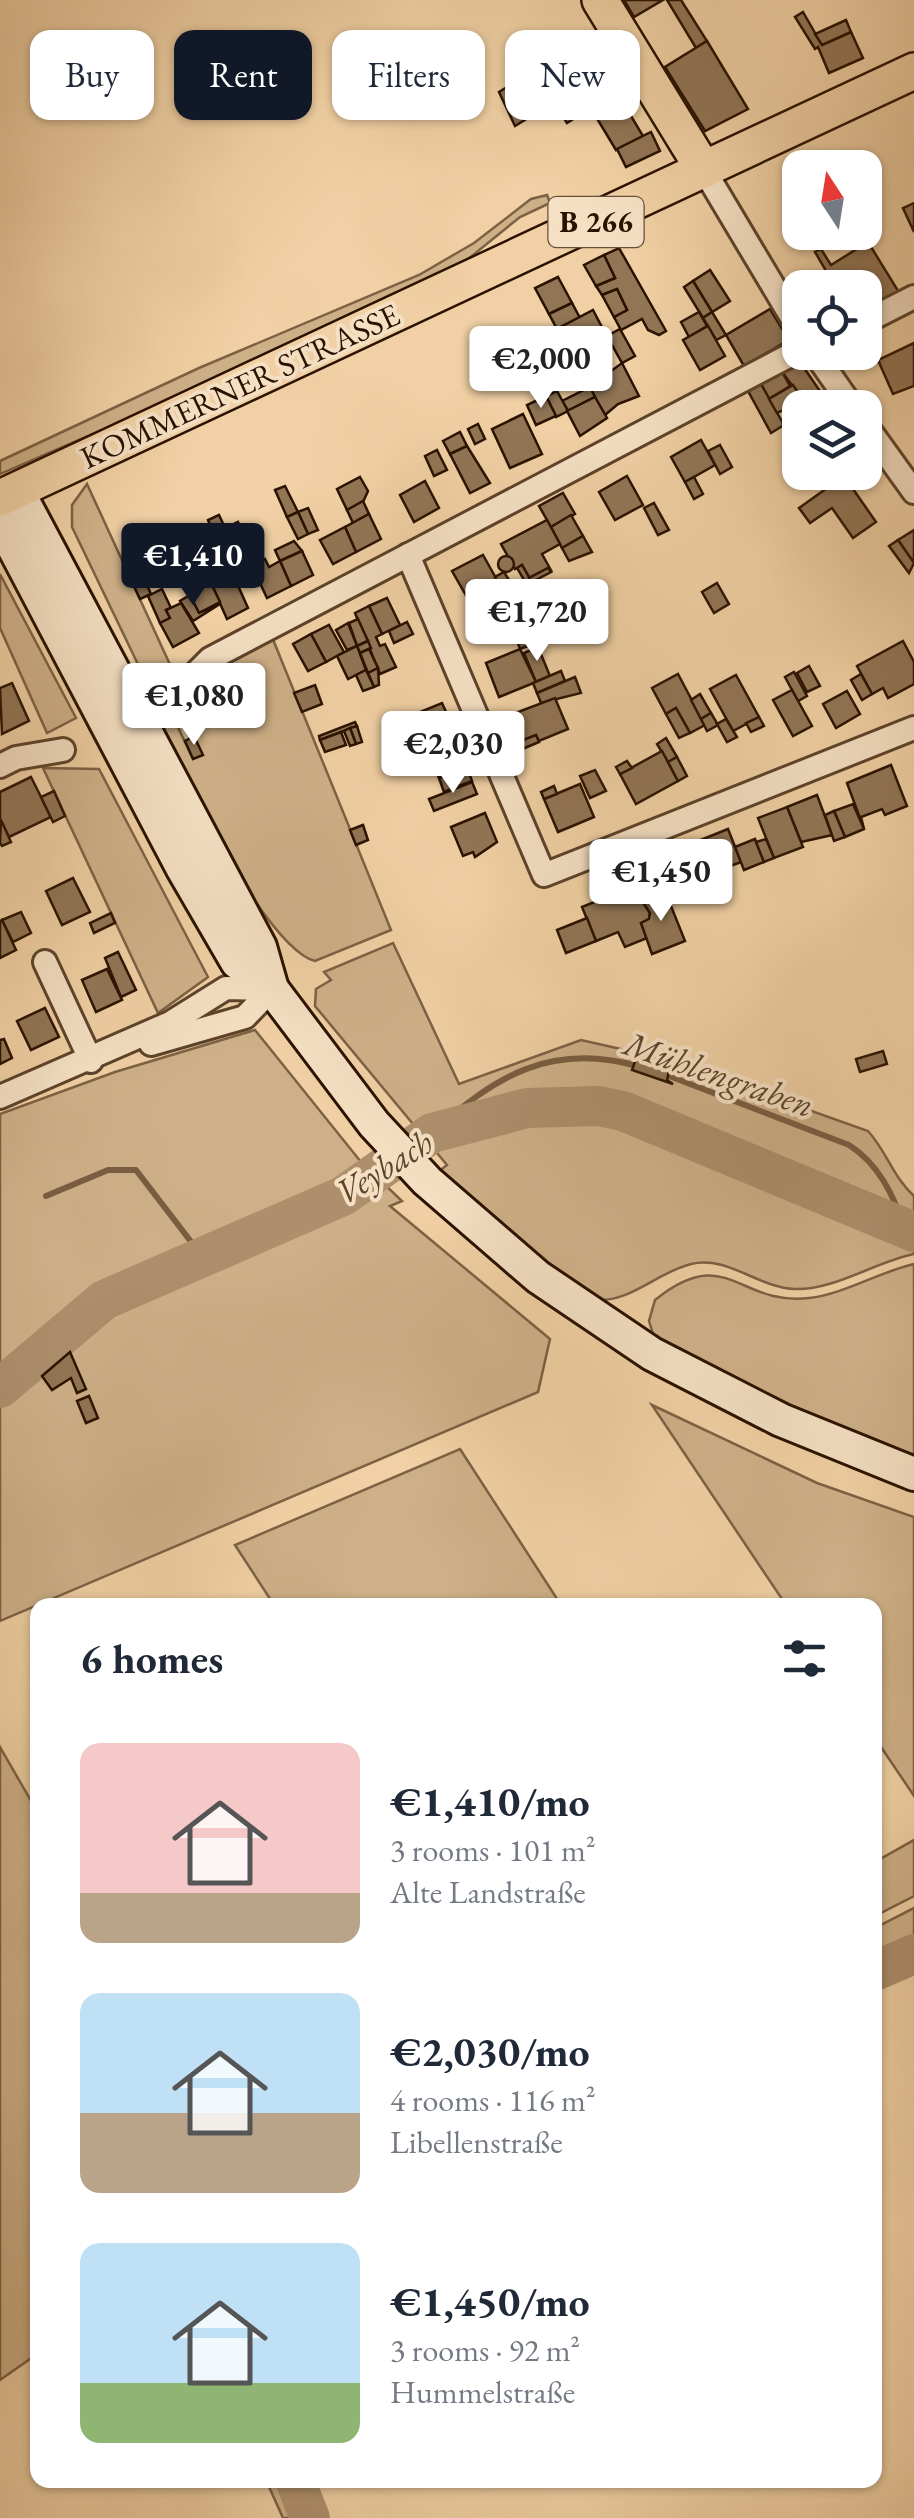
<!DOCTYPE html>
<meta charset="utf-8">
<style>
body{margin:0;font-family:"EB Garamond",serif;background:#f6f6f7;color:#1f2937;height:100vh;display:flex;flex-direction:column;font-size:38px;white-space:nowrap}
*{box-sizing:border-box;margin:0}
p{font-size:32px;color:#747a83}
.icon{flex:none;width:55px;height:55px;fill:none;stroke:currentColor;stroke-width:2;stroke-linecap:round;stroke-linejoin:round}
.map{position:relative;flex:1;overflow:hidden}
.side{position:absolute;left:30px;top:1598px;width:852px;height:890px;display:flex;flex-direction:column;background:#fff;border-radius:20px;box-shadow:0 2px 8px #0004}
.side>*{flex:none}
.hud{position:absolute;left:30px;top:30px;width:855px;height:90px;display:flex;gap:20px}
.needle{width:65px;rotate:348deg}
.buttons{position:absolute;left:782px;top:150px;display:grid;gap:20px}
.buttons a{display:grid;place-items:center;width:100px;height:100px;border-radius:20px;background:#fff;box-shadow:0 2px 8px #0004;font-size:50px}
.price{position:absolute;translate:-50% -85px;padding:0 22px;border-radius:10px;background:#fff;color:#222;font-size:32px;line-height:65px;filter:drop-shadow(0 2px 5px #0008)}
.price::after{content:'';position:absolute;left:50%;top:60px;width:30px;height:22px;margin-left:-15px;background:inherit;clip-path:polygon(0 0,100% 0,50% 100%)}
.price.on{background:#111827;color:#fff}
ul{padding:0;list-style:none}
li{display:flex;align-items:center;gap:30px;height:250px;padding:0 50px}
li span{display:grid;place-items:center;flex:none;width:280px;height:200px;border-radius:20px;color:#555}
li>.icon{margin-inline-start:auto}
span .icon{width:120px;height:120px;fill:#fffc;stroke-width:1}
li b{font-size:42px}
h2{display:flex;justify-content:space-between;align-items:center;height:120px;padding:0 50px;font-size:42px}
.chip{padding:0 35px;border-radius:20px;background:#fff;box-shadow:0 2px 8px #0004;font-size:35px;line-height:90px}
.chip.on{background:#111827;color:#fff}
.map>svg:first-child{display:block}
</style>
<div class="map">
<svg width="914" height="2518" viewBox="0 0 914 2518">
<rect width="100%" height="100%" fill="#f0d0a4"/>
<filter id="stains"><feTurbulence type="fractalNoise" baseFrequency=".002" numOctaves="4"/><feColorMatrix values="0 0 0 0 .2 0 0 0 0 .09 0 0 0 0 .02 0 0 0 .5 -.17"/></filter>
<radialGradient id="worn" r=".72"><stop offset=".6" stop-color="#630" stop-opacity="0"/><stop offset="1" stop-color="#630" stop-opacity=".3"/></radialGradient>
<g fill="#ceb088" stroke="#7c6144" stroke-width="2.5">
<path d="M547,195L550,203L520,217L457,268L222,378L0,474V461L199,368L419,275L474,243L531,199Z"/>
<path d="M87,484L172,669L146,681L72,527V505Z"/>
<path d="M0,574L76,718L47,733L0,628Z"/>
<path d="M272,637L391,930L315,961C266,949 165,750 146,698L150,690L169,724L177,725L193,759L202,755L186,720L210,671Z"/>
<path d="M43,768L99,769L208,977L158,1013Z"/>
<path d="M393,943L459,1084L581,1040L665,1059L868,1131C887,1152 893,1177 914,1196V1254C875,1262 835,1290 795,1289C758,1288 728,1255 691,1264C655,1273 630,1304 591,1300L438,1172L447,1165L315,1006L316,989L331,980L324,972Z"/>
<path d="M255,1030L361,1162L402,1201L390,1206L550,1339L538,1392L0,1621V1114L115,1072Z"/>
<path d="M914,1264V1460L813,1420L654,1337L649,1321L655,1300C727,1242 737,1306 809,1298C844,1294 879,1272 914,1264Z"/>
<path d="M652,1405L817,1483L914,1517V1796L875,1738V1605H786Z"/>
<path d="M460,1449L561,1605H274L235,1545Z"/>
<path d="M0,1747L38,1813L37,2354L0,2380Z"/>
<path d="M914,1840V1896L875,1916V1862Z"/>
<path d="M914,1908V1970L875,1990V1928Z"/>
<path d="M266,2480H313L324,2518H283Z"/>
</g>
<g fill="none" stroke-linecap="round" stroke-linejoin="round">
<g stroke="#795d41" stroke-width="6">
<path d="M664,1074L849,1145C879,1164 893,1195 905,1228"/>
<path d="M432,1133C495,1076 551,1042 637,1066"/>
<path d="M46,1196L108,1170H136L202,1256"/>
</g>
<g stroke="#ad8f6c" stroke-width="40">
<path d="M0,1388L104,1300L343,1196L432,1133L527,1108L598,1106L623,1111L914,1232"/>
<path d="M875,1971L914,1954"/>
<path d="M295,2480L310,2518"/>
</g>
</g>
<g fill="#917555" stroke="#2a1200" stroke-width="2.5">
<path d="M624,0H663L634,17Z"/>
<path d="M667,0H681L707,41L696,48Z"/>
<path d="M803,12L822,45L851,32L863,58L829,73L818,47L815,49L795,17Z"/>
<path d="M846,20L851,32L822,45L815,34Z"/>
<path d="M707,41L748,109L705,131L665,67Z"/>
<path d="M582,55L601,87L560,112L541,79Z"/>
<path d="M517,81L536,113L515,126L499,92Z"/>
<path d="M601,87L619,116L628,111L643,136L616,150L584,97Z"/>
<path d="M585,98L591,108L581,114L575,103Z"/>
<path d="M575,103L581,114L567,123L560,112Z"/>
<path d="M651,132L660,151L626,167L617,149Z"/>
<path d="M914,203V232L903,208Z"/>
<path d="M865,231L871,240L854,250L846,237Z"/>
<path d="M868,242L900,294L865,311V288H836L815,252L821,249L831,265Z"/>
<path d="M619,248L666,331L659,335L648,330L642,319L621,330L614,317L627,310L617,289L602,295L596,286L615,278L604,255Z"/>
<path d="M604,255L615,278L596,286L584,265Z"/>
<path d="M710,270L730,301L712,312L693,281Z"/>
<path d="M558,277L572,303L549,314L535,288Z"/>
<path d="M693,281L712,312L703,318L684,287Z"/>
<path d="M617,289L627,310L614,317L602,295Z"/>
<path d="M572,303L580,318L557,329L549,314Z"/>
<path d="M770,309L789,340L744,366L726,335Z"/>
<path d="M593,310L605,333L570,351L557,329Z"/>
<path d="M699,312L707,326L689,337L681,322Z"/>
<path d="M712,312L726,335L716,340L703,318Z"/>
<path d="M708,326L725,356L700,370L683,340Z"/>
<path d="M620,329L635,356L622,363L607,336Z"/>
<path d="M914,343V386L893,394L878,360Z"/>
<path d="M800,362L822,394L807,405L782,372Z"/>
<path d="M622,363L639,396L618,404L605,415L589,387Z"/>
<path d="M782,372L790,386L769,399L761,384Z"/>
<path d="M600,374L603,379L589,387L586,381Z"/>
<path d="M761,384L784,425L771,433L748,391Z"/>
<path d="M793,385L804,401L777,413L769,399Z"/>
<path d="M590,387L595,397L568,411L562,401Z"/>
<path d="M557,391L568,411L556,417L546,396Z"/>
<path d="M546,396L556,416L536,425L527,405Z"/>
<path d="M595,397L607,418L580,436L567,411Z"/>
<path d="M523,414L542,454L510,468L492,429Z"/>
<path d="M478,424L485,439L475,444L468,429Z"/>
<path d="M460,432L467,446L450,454L443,441Z"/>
<path d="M701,440L715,465L685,482L671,457Z"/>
<path d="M720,445L732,467L720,474L708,451Z"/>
<path d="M467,446L490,483L470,493L450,454Z"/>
<path d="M437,450L447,470L434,476L425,456Z"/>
<path d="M627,476L643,505L615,520L599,492Z"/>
<path d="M844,476L876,522L853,538L832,508L810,523L799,508Z"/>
<path d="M360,477L368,491L363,502L347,510L337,489Z"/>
<path d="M694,477L703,494L694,499L685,482Z"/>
<path d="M425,481L439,508L414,522L400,495Z"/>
<path d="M285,486L298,512L287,517L275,490Z"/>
<path d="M563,493L575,514L551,527L539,506Z"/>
<path d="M363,501L369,514L353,523L347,510Z"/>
<path d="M654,503L669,530L658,535L644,508Z"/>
<path d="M308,508L318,530L308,534L298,512Z"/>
<path d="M298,512L308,534L298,539L287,517Z"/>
<path d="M369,514L381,539L356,552L345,527Z"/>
<path d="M219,515L234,547L223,553L208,520Z"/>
<path d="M571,515L583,536L562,548L551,527Z"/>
<path d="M547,520L560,544L542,554L552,572L548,568L529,578L522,565L515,569L501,544Z"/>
<path d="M238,522L247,541L234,547L225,528Z"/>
<path d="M345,527L356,552L333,564L320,540Z"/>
<path d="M914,530V563L898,540Z"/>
<path d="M583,536L592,552L569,561L562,548Z"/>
<path d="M898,540L914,563L909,573L889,546Z"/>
<path d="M294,541L302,551L280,561L275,550Z"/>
<path d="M242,544L251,561L242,565L234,548Z"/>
<path d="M302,551L313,575L291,586L280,561Z"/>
<path d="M483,555L501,587L471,604L452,571Z"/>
<circle cx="506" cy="564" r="8"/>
<path d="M265,559L269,567L280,561L291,586L267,598L252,566Z"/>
<path d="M522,565L532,582L527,585L517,568Z"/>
<path d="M548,568L551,572L532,582L529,578Z"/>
<path d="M231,570L248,608L227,619L210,581Z"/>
<path d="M205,571L210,581L190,592L184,582Z"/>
<path d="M504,572L516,591L505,597L495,577Z"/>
<path d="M144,578L151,594L140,599L133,584Z"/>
<path d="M210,581L220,602L199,613L188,593Z"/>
<path d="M717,583L729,604L714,613L702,592Z"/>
<path d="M162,589L171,608L166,610L170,618L160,623L148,596Z"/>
<path d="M190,595L199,613L220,604L193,621L180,601Z"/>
<path d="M387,598L400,625L382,634L369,606Z"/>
<path d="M181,603L199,633L173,647L160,623L170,618L166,610Z"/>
<path d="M369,606L382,634L376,637L380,646L385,644L396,667L380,674L355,613Z"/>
<path d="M358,619L368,641L357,646L349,623Z"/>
<path d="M407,622L413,634L394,643L389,631Z"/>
<path d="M547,622L553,637L520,649L515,635Z"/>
<path d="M348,623L357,646L347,650L336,630Z"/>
<path d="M329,625L344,652L326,662L311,634Z"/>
<path d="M311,634L326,662L308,671L293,644Z"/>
<path d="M368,641L371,648L360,653L357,646Z"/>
<path d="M903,641L914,662V684L888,698L883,688L872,694L857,666Z"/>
<path d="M357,646L366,670L348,679L337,656Z"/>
<path d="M538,647L550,676L536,682L524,653Z"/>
<path d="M369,649L378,668L368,673L360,653Z"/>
<path d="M520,649L536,682L499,697L486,663Z"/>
<path d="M809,666L820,686L807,692L797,673Z"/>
<path d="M378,668L379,685L374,687L368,673Z"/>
<path d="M366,670L374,687L363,691L356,675Z"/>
<path d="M561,671L565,681L537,693L533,683Z"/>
<path d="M794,672L807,696L798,701L785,677Z"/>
<path d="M678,674L705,725L690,733L676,708L666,714L652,688Z"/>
<path d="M861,674L872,694L862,700L851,680Z"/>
<path d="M736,675L759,717L733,731L710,689Z"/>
<path d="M575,677L581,693L541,703L537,693Z"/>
<path d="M12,683L29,721L2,734L0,688Z"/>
<path d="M315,685L322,704L302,712L294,693Z"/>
<path d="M792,690L812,726L793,736L773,700Z"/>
<path d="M847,691L860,714L836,728L823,704Z"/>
<path d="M700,694L711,713L701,719L691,700Z"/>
<path d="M555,698L568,729L539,741L536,735L521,741L510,715Z"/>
<path d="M442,703L447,714L418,726L413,715Z"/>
<path d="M676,708L690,733L679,738L666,714Z"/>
<path d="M711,713L718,725L707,731L701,719Z"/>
<path d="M447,714L465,759L436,771L418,726Z"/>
<path d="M759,717L764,726L751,732L746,723Z"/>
<path d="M726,719L737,737L727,742L717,724Z"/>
<path d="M355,722L357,726L320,740L319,736Z"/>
<path d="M357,726L362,742L356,744L350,728Z"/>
<path d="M350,728L356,744L350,746L344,731Z"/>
<path d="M341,732L346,745L325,752L320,740Z"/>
<path d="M518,734L521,741L536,735L539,742L520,750L514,736Z"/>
<path d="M194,736L203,755L193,759L185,741Z"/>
<path d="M666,738L677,757L668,762L657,744Z"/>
<path d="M662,751L678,781L636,804L620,774Z"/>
<path d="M677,757L687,776L678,781L668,762Z"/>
<path d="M463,759L467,767L439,778L436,771Z"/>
<path d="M627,761L632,768L620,774L616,767Z"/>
<path d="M891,765L907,806L885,815L882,809L861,817L864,829L847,783Z"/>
<path d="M467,767L472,781L451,789L445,776Z"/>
<path d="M595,770L606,791L590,798L580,776Z"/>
<path d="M445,776L451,789L444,792L439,778Z"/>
<path d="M31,777L51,817L9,837L0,819V792Z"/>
<path d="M472,782L477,794L434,811L429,799Z"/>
<path d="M580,784L594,817L558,832L544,799Z"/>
<path d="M554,786L557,794L544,799L541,792Z"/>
<path d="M54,791L65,816L53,822L41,797Z"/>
<path d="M817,795L832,835L801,842L787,807Z"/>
<path d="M853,804L864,829L845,837L834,811Z"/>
<path d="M787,807L803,847L774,858L758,818Z"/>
<path d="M834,811L845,837L834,841L825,815Z"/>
<path d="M485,813L497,842L475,857L473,852L463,856L451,827Z"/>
<path d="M1,820L11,842L2,846L0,843Z"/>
<path d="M363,825L368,840L356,845L350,830Z"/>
<path d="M728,829L741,862L712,873L717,888L703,894L681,848Z"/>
<path d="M755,839L764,862L744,870L735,847Z"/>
<path d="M766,839L774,858L764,862L756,842Z"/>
<path d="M73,878L90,912L62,925L46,891Z"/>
<path d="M636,885L650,913L649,919L641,923L647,938L625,947L618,932L596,941L582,907Z"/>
<path d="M665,891L685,941L652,954L641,923L649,919L650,913L642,901Z"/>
<path d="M21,912L31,933L13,942L2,920Z"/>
<path d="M111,913L115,923L94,933L90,923Z"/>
<path d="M587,918L596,941L566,953L557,930Z"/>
<path d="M2,920L16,950L0,958V922Z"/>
<path d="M118,952L136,990L121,997L105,958Z"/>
<path d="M107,969L122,1000L96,1012L82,980Z"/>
<path d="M45,1008L59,1037L31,1050L17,1021Z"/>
<path d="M4,1039L12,1058L0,1064V1040Z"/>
<path d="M633,1051L679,1066L676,1074L669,1071L667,1080L673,1084L632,1070L637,1056Z"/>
<path d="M883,1051L887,1064L860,1072L856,1059Z"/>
<path d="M70,1352L86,1389L77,1393L71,1378L52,1390L42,1376Z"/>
<path d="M89,1396L98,1418L86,1423L77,1401Z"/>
</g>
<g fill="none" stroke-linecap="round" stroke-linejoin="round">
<defs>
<g id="minor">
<path d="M704,170L800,331"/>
<path d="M865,322L914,297"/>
<path d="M814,352L853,408"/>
<path d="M865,424L914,492"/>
<path d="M408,555L544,875L914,728"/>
<path d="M177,692L210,659L800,350"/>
<path d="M0,766L16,758L63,750"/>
<path d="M45,962L91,1061"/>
<path d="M151,1044L245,1017L272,989"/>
<path d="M0,1097L170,1023L226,988L272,989"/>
</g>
<g id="secondary">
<path d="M17,490L260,947L272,989"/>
<path d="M0,521L183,869L237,962L272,989L374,1124L427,1181L538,1277L652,1354L781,1420L914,1474"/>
</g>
<g id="primary">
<path d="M600,0L704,170"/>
<path d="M0,498L914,71"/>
</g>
</defs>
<use href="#minor" stroke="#5c4229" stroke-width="28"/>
<use href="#secondary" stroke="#2a1200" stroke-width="38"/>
<use href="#primary" stroke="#2a1200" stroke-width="40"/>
<use href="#minor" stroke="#f5e0c4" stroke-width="22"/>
<use href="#secondary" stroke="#f5e0c4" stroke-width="32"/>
<use href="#primary" stroke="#f0d0a4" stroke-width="35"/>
</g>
<g text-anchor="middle" stroke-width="8" stroke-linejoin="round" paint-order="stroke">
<rect fill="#f5e0c4" stroke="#67503b" stroke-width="2.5" x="548.5" y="197" width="95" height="50" rx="8"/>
<g font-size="30" font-weight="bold" fill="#2a1200">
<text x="596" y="232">B 266</text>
</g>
<g font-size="32" fill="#2a1200" stroke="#f5e0c4">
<text transform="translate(240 386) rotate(-25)" y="11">KOMMERNER STRASSE</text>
</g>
<g font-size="35" font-style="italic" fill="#5e442b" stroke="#f5e0c4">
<text transform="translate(719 1074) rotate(19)" y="12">Mühlengraben</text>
<text transform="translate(384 1167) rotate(-32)" y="12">Veybach</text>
</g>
</g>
<rect width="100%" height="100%" filter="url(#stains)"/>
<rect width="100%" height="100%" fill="url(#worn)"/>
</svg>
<div class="buttons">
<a><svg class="needle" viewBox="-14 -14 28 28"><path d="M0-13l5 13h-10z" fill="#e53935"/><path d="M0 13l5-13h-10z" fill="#747a83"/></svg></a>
<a><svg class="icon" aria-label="locate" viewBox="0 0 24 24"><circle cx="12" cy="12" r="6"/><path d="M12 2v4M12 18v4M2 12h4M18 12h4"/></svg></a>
<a><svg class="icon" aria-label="layers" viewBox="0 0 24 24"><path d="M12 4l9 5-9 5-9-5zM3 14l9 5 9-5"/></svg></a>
</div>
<b class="price" style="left:541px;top:411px">€2,000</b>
<b class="price on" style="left:193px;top:608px">€1,410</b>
<b class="price" style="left:537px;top:664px">€1,720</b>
<b class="price" style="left:194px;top:748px">€1,080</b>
<b class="price" style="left:453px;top:796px">€2,030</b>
<b class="price" style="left:661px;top:924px">€1,450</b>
<div class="hud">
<a class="chip">Buy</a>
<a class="chip on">Rent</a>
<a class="chip">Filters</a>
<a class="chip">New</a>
</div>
<section class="side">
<h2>6 homes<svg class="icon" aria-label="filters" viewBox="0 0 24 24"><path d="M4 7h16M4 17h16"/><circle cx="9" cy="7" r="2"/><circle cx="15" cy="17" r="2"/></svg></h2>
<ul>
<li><span style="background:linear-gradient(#f6c9c9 75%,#b9a48a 0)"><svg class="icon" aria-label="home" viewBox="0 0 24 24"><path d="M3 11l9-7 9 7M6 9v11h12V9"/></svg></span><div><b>€1,410/mo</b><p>3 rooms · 101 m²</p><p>Alte Landstraße</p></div></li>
<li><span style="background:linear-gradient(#bfe0f5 60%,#b9a48a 0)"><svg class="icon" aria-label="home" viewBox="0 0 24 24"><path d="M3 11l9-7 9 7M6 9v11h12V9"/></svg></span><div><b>€2,030/mo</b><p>4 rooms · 116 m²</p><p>Libellenstraße</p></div></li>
<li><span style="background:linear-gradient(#bfe0f5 70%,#8fb573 0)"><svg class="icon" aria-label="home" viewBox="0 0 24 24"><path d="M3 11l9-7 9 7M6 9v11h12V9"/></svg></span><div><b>€1,450/mo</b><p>3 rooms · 92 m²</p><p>Hummelstraße</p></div></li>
</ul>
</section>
</div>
